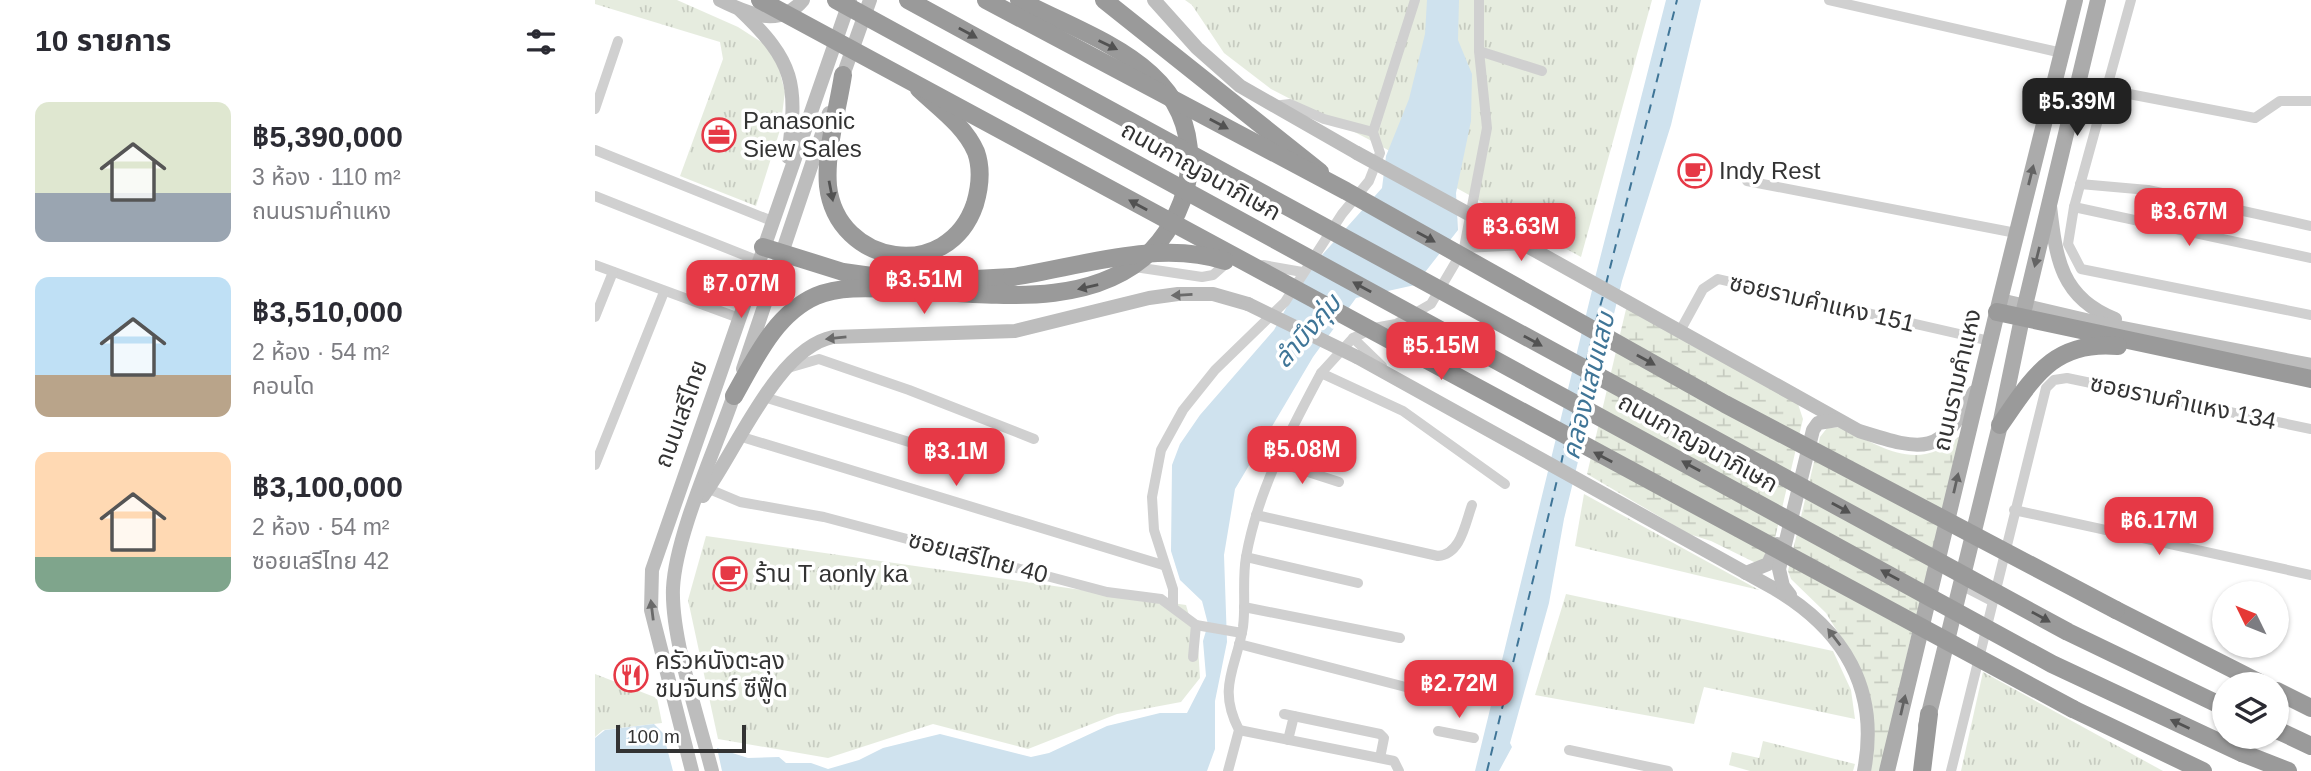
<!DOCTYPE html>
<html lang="th">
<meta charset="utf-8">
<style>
body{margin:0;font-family:Arial,"Noto Sans Thai",sans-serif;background:#f7f7f7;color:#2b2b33;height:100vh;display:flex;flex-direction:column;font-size:26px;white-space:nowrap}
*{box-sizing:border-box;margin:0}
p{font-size:23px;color:#7c7c81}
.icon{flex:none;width:38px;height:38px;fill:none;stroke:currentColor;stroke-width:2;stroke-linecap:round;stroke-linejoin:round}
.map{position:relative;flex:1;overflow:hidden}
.panel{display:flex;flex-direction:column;background:#fff;width:595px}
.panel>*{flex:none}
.needle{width:46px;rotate:313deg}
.controls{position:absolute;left:1617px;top:581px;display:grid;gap:14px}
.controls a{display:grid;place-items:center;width:77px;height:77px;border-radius:50%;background:#fff;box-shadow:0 2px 5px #0004;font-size:35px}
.scale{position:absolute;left:21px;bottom:18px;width:130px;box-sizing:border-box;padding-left:7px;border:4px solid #333;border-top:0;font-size:19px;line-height:24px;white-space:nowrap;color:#333;-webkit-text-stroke:5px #fff;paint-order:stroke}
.price{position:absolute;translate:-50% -60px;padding:0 16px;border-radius:14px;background:#e63946;color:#fff;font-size:23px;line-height:46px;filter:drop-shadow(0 2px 4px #0008)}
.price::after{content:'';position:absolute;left:50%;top:42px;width:21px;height:16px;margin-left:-10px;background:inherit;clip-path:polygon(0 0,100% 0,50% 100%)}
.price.current{background:#222;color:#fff}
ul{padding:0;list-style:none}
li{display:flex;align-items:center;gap:21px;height:175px;padding:0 35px}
li span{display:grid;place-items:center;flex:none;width:196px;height:140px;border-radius:14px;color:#555}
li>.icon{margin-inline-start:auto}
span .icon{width:84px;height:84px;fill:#fffc;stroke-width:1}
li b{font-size:30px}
h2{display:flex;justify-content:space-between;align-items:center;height:84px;padding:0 35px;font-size:30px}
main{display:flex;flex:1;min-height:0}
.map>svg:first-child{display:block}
</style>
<main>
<section class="panel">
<h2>10 รายการ<svg class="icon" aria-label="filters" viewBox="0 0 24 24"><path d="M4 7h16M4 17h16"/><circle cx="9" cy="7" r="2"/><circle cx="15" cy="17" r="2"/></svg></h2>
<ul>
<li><span style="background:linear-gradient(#dfe7d0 65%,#9aa5b1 0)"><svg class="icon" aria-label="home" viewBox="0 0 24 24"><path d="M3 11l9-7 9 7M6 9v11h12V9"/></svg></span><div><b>฿5,390,000</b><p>3 ห้อง · 110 m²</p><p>ถนนรามคำแหง</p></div></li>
<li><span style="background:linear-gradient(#bfe0f5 70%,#b9a48a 0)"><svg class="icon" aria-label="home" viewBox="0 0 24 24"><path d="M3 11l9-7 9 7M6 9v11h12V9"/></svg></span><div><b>฿3,510,000</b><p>2 ห้อง · 54 m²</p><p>คอนโด</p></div></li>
<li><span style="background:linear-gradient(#ffd9b3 75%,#7fa58c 0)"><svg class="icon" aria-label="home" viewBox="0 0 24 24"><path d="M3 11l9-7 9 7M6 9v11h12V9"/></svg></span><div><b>฿3,100,000</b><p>2 ห้อง · 54 m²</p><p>ซอยเสรีไทย 42</p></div></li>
</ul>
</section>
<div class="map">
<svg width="1716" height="771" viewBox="0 0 1716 771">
<defs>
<pattern id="grass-tufts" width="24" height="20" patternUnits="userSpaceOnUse" patternTransform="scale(1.75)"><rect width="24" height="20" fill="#e6ecdf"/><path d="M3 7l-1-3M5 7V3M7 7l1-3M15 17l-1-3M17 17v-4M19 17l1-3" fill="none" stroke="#c6cbc0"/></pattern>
<pattern id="wetland-marsh" width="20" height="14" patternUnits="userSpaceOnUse" patternTransform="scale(1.75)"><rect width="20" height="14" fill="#e6ecdf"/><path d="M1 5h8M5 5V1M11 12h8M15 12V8" fill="none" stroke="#c6cbc0"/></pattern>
</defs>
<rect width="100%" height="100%" fill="#fff"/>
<g fill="url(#grass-tufts)">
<path d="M0,0H82L143,27L171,45L183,65L190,92L185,130L161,206L85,176L128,59L125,42L0,4Z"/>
<path d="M590,0H1057L986,257L773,139L676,89L629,53L597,5Z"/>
<path d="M989,494L1164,590L980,546Z"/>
<path d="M111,536L591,605L603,646L605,678L586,702L522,714L433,749L338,724L233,758L123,739L93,600Z"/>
<path d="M971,594L1238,651L1256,690L1260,719L1109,687L1099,724L940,695Z"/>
<path d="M1388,672L1568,771H1366Z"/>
<path d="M0,674L62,698L67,723L8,730L0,737Z"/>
<path d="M1168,741L1260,764L1258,771H1155L1134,765L1137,752L1164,758Z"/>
</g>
<g fill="url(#wetland-marsh)">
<path d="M1032,305L1203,404L1208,419L1176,555L1161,563L1116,541L1094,534L992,474Z"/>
<path d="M1245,427C1291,449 1324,474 1368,433L1314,645L1288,771H1275L1258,657L1231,613L1196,579L1193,571L1225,437L1232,428Z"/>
</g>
<g fill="#cfe2ee">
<path d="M832,0H864L863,40L877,74L876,121L861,193L863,230L820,285L761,298L718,357L640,489L629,555L632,642L620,701V749L612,771H127L122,748L153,758L184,757L191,763H216L233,769L264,760L288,748L345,734L436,757L454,753L512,726L565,713H592L611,676L608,641L613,624L607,601L585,580L576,551L577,465L585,444L605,415L679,330L710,274L787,188L791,156L814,99L830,34Z"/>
<path d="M1071,0H1106L1076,125L1027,281L969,519L954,603L915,743L917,747L904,771H880L1001,274Z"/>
<path d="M59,724L68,733L78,771H0V738L10,730Z"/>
</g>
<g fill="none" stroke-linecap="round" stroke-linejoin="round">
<g stroke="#3f7597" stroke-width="2" stroke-dasharray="9 7" stroke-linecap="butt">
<path d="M1011,284L1082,0"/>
<path d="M1001,321L1008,296"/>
<path d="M991,362L997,340"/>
<path d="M983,396L987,377"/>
<path d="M974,430L979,411"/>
<path d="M966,464L970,445"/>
<path d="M892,771L963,476"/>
</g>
<g stroke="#d0d0d0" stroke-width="10">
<path d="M1234,0L1467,53"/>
<path d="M1536,0L1479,207L1473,244L1486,269L1716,315"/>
<path d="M884,51V0"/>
<path d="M1513,90L1660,118L1685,101H1716"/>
<path d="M678,106L695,104L729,119L778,132"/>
<path d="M0,109L23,41"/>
<path d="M0,150L177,221"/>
<path d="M1152,181L1421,233"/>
<path d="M1485,184L1553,190L1716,226"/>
<path d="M0,196L164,261"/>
<path d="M1479,207L1716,258"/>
<path d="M869,248L930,245"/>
<path d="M0,265L144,318"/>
<path d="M668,265L707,272"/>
<path d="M540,267L607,277L618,275L635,260"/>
<path d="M0,317L18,272"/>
<path d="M1085,331L1108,289L1123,279L1395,341"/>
<path d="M758,338L787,366"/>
<path d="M193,368L224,359L314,390L439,439"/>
<path d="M726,373L758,338L779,328L801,324L836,304L869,248L892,128L884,51L947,71"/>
<path d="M169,397L327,446"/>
<path d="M147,437L568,565"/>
<path d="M679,461L744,482"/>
<path d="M0,465L69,292"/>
<path d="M114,489L145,502L229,517L512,592L566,599L601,625L647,633"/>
<path d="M1419,510L1716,575"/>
<path d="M661,515L843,556C866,554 870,524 877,505"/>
<path d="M651,557L763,583"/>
<path d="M1366,585L1397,601"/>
<path d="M578,606V589L559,530L557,497L566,450L588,410L620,370L690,302L747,214L774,181L785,153L778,132L820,0"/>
<path d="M649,607L805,638"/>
<path d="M644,644L830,692"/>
<path d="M598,657L601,625"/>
<path d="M689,714L785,734L789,738L785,758"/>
<path d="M644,730L799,761L804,771"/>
<path d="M843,731L879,738"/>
<path d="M693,740L699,716"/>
<path d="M974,750L1073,771"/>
<path d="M633,771L644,730C622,687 641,669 648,627C651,604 647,580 651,557C663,490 694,433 726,373L808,411L910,484"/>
<path d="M1356,771L1451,388L1459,380L1472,378L1716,429"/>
</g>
<g stroke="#bdbdbd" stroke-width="14">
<path d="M125,0C153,14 185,28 208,0"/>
<path d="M559,0L602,48L645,86L762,153"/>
<path d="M145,10C200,62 203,84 193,157"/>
<path d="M245,84L275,0"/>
<path d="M1455,206C1461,259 1466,298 1520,319"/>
<path d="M905,231L1264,431C1331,452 1344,456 1379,392"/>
<path d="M1405,300L1508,324L1716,365"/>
<path d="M762,357L1180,589C1249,630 1285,689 1269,771"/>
<path d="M148,369L234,113"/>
<path d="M108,496C142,450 182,348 238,337L420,331L554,298L583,294H618L653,304"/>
<path d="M1151,573L1173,564L1182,544"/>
<path d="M1195,595L1188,586L1184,569L1218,430L1223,423L1242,420"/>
<path d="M97,771L56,610L57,570L255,0"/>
<path d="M117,771C104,720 76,638 78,588C81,532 123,444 141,389"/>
</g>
<g stroke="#ababab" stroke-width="16">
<path d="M1331,726L1405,425L1427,318L1503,0"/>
<path d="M1292,771L1405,300L1480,0"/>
</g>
<g stroke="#9a9a9a" stroke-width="18">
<path d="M509,0L725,172"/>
<path d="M248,75C243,109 230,151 233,186C242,266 353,284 380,204C385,187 387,169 381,152C370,126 344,108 324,89"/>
<path d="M168,247L248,272L298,279"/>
<path d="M344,281L417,277"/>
<path d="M1402,312L1716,379"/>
<path d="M139,396C160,359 180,314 221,296C245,286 275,288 300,289C383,292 494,314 557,250C577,229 592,198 594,169C601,66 497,39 424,0"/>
<path d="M1405,425C1438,378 1458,340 1523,346"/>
<path d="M1521,610L1667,684"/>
<path d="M1682,691L1716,708"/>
<path d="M1478,709L1608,771"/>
<path d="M1682,730L1716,746"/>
<path d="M1647,753L1693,771"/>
<path d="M1327,771L1334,714"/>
</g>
<g stroke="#bdbdbd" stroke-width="14">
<path d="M762,153L905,231"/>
<path d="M653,304L762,357"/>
</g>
<g stroke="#9a9a9a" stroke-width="18">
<path d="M165,0L1478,709"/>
<path d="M241,0L1457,664L1647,753"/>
<path d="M313,0L1473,632L1629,707"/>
<path d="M391,0L751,191L1130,404L1521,610"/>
<path d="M417,277C484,267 564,239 630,261"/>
</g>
</g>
<defs><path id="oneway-solid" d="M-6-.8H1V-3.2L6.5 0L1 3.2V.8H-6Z" transform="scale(1.75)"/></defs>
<g fill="#525252">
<use href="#oneway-solid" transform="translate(373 33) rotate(29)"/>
<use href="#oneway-solid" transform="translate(513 45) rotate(26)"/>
<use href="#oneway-solid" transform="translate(624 124) rotate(28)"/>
<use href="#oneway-solid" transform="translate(236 191) rotate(79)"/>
<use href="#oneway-solid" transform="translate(543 205) rotate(-151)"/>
<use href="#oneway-solid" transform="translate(831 237) rotate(29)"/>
<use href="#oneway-solid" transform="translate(493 287) rotate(167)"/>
<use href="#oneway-solid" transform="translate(767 287) rotate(-151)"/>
<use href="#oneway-solid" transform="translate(938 341) rotate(29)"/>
<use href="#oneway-solid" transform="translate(1051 360) rotate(29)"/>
<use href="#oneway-solid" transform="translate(1008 457) rotate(-152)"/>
<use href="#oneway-solid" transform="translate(1096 466) rotate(-151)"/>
<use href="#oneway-solid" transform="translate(1246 508) rotate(29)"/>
<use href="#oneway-solid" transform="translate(1295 575) rotate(-151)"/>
<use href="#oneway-solid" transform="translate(1446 617) rotate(29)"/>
<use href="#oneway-solid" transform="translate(1585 724) rotate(-155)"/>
</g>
<g fill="#636363">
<use href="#oneway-solid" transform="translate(1436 175) rotate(-76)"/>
<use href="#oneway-solid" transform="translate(1442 257) rotate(104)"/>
<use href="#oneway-solid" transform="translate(1361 483) rotate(-77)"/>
<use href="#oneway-solid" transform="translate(1308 705) rotate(-77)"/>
</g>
<g fill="#6a6a6a">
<use href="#oneway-solid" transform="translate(587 295) rotate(177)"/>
<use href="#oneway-solid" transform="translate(241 338) rotate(174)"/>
<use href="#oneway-solid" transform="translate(57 610) rotate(-97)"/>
<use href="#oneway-solid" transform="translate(1239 637) rotate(-127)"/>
</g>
<defs>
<symbol id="office-ring" viewBox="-11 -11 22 22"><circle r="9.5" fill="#fff" stroke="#e63946" stroke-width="1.5"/><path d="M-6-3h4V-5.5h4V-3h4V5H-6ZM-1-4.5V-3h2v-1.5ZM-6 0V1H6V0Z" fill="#e63946"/></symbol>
<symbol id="cafe-ring" viewBox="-11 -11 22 22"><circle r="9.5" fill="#fff" stroke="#e63946" stroke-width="1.5"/><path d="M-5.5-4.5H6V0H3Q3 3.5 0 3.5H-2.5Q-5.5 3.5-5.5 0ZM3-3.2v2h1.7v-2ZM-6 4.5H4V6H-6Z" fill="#e63946"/></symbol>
<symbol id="restaurant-ring" viewBox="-11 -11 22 22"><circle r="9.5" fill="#fff" stroke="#e63946" stroke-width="1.5"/><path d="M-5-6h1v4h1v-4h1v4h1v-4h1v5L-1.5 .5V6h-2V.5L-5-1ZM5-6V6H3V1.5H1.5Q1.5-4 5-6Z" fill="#e63946"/></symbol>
</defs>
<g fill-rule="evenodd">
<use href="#office-ring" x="105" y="116" width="38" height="38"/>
<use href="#cafe-ring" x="1081" y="152" width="38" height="38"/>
<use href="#cafe-ring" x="116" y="555" width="38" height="38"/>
<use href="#restaurant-ring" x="17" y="656" width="38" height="38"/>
</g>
<g text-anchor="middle" stroke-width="7" stroke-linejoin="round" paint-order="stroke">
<g font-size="24" fill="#333" stroke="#fff" text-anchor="start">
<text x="148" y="129">Panasonic<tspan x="148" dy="28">Siew Sales</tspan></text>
<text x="1124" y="179">Indy Rest</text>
<text x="160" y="582">ร้าน T aonly ka</text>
<text x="60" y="669">ครัวหนังตะลุง<tspan x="60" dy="28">ชมจันทร์ ซีฟู๊ด</tspan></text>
</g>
<g font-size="24" fill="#333" stroke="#fff">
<text transform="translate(606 171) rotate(29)" y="8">ถนนกาญจนาภิเษก</text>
<text transform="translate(1227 303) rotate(13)" y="8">ซอยรามคำแหง 151</text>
<text transform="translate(1362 380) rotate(-77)" y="8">ถนนรามคำแหง</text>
<text transform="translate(1588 402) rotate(12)" y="8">ซอยรามคำแหง 134</text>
<text transform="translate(86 414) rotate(-70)" y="8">ถนนเสรีไทย</text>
<text transform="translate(1103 443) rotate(29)" y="8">ถนนกาญจนาภิเษก</text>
<text transform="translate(383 557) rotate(15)" y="8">ซอยเสรีไทย 40</text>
</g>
<g font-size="26" font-style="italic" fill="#3f7597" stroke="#fff">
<text transform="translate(712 331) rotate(-49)" y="9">ลำบึงกุ่ม</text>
<text transform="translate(993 386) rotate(-76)" y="9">คลองแสนแสบ</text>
</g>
</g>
</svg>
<div class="controls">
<a><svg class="needle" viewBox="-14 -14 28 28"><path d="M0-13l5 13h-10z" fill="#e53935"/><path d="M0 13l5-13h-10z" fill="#7c7c81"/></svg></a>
<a><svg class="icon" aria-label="layers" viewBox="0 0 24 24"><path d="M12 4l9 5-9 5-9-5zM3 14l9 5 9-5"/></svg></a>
</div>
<div class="scale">100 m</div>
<b class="price current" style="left:1482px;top:138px">฿5.39M</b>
<b class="price" style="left:1594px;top:248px">฿3.67M</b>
<b class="price" style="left:926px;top:263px">฿3.63M</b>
<b class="price" style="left:329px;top:316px">฿3.51M</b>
<b class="price" style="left:146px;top:320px">฿7.07M</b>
<b class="price" style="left:846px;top:382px">฿5.15M</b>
<b class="price" style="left:707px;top:486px">฿5.08M</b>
<b class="price" style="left:361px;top:488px">฿3.1M</b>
<b class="price" style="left:1564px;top:557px">฿6.17M</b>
<b class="price" style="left:864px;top:720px">฿2.72M</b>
</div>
</main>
